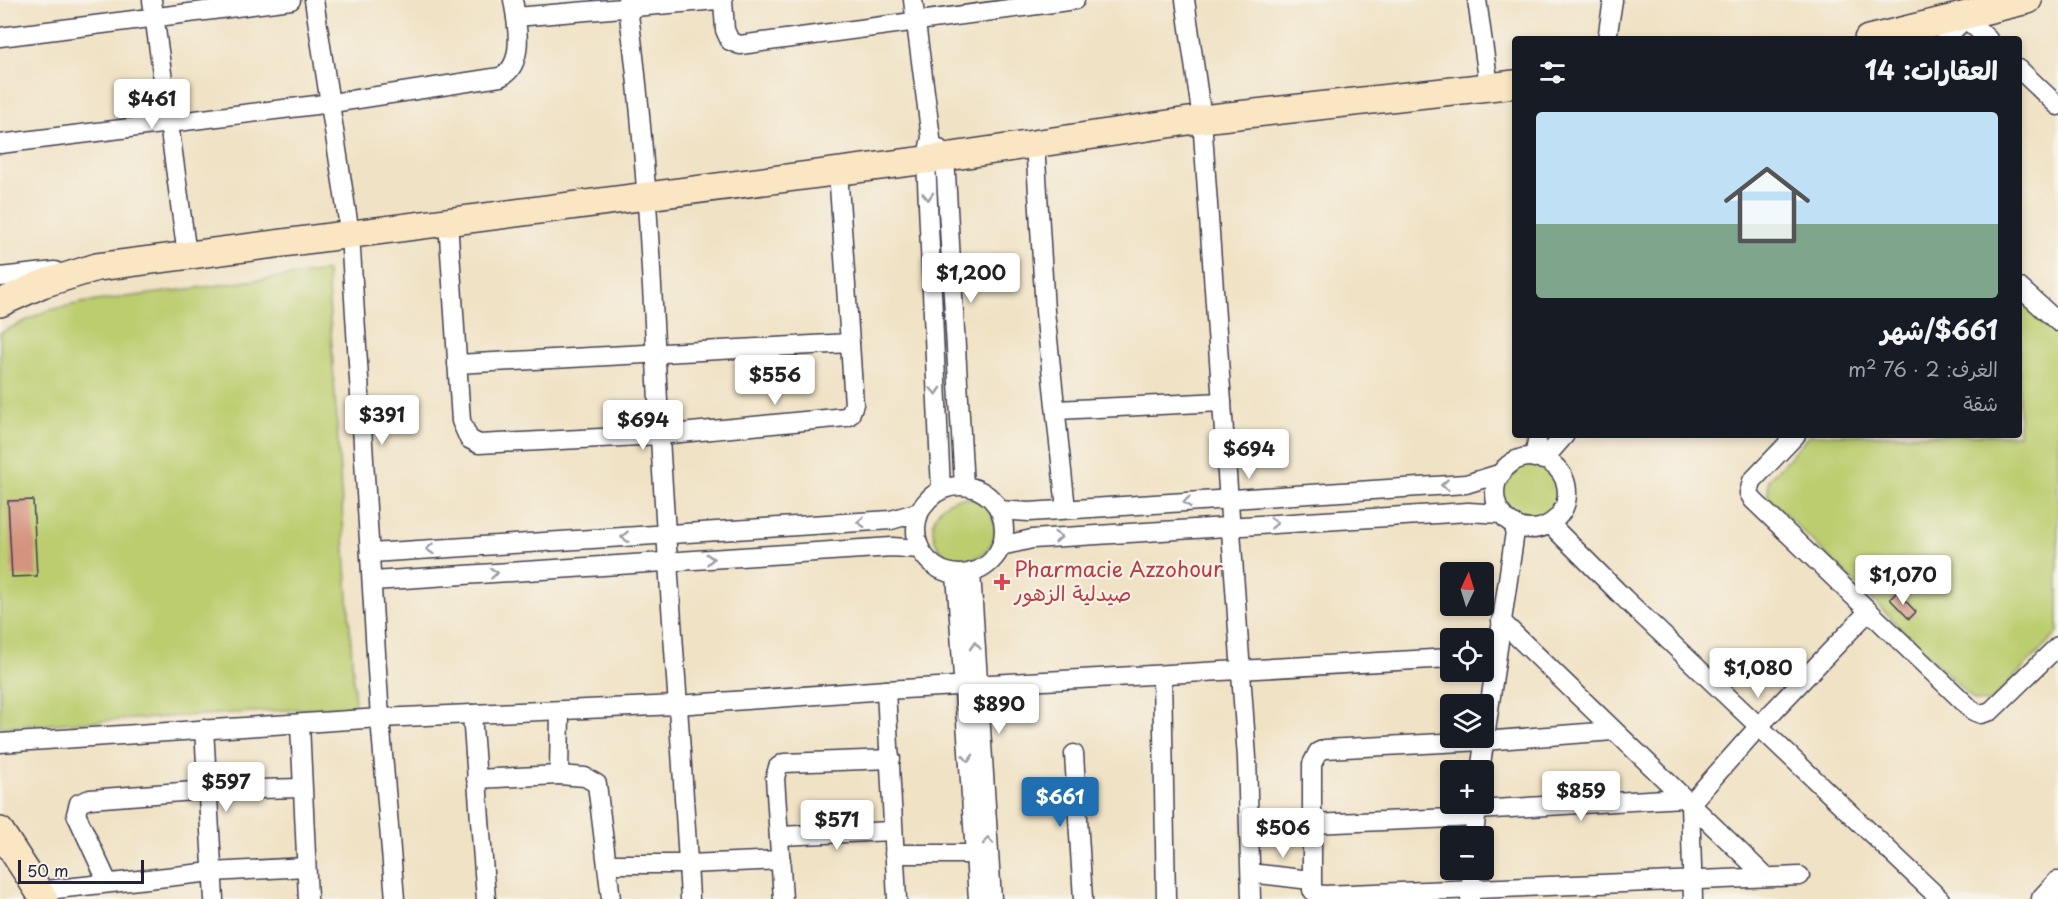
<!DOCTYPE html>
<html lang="ar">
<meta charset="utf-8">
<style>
body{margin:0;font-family:"Playpen Sans","Playpen Sans Arabic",sans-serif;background:#242831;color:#f1f3f6;direction:rtl;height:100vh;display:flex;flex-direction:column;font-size:22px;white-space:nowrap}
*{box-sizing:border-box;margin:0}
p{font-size:20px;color:#9ea1a6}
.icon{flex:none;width:33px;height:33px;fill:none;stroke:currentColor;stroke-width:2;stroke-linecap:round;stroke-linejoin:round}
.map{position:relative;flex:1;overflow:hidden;direction:ltr}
.panel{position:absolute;left:1512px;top:36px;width:510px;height:402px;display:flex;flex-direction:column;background:#171b24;border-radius:6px;box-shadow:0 3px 9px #0003;direction:rtl}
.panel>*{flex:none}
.needle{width:39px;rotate:4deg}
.controls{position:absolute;left:1440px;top:562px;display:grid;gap:12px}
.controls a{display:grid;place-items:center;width:54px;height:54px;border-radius:6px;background:#171b24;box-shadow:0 3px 9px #0003;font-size:30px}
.scale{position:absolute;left:18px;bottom:15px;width:126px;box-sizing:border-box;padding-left:6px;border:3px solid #22223b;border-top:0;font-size:16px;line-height:21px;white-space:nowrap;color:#22223b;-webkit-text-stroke:4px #f7f3e8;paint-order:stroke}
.price{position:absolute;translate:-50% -51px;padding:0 14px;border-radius:6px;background:#fff;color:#222;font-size:20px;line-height:39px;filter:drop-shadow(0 2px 3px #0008)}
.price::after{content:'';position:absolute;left:50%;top:36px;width:18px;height:14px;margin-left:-9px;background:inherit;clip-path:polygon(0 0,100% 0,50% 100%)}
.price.current{background:#1f6fb2;color:#fff}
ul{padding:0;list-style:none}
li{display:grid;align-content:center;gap:12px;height:318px;padding:0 24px}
li span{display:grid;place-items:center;height:186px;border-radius:6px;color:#555}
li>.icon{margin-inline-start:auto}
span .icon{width:108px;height:108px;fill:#fffc;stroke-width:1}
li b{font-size:26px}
h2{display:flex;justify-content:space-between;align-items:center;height:72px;padding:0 24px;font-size:26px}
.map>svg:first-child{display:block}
</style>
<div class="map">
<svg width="2058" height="899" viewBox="0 0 2058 899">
<rect width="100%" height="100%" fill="#f7f3e8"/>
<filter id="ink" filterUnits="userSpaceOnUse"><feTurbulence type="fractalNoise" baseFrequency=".0167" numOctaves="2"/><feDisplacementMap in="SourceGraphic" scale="12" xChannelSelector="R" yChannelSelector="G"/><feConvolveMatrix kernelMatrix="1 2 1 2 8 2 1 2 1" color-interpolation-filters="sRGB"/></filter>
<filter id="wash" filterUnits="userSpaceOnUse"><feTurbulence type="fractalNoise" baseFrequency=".008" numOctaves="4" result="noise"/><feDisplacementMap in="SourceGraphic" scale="24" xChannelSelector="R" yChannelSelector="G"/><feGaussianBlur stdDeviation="1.35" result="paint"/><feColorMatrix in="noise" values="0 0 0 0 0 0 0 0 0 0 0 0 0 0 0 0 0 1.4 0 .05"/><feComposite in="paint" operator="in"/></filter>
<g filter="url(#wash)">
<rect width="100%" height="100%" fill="#f0e2c5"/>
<g fill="#bccd6f" stroke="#6f7855" stroke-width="1.5">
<path d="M327,271L355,706L0,727V333L46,311L81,303Z"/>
<path d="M2019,294L2058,328V633L1989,702L1975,701L1768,497V480L1810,435H2019Z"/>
<circle cx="1533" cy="493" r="32"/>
<circle cx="964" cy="529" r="31"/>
</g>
<g id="blocks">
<g fill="#d4937e">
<path d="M33,500L37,576L12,577L8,501Z"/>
<path d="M1897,592L1916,612L1909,619L1890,599Z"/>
</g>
</g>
</g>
<g filter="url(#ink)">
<use href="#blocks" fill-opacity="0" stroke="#413f50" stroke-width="1.5"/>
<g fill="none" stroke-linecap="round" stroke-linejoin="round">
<defs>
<g id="minor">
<path d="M152,0L187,255"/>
<path d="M314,0L350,234L380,718L395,899"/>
<path d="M627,0C647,145 652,292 660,438C669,592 682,745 690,899"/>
<path d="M723,0L725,30L730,41L740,45L1075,0"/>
<path d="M913,0L931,138L926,160L941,490"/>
<path d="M1185,0L1202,119L1247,758L1251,899"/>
<path d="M1477,0L1489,86"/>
<path d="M516,17L717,0"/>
<path d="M1965,18L1988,39"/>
<path d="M0,37L291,0"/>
<path d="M1607,39L1613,0"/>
<path d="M1945,39L1967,17"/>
<path d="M2019,69L2058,106"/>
<path d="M1035,143L1045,311L1066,509"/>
<path d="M0,144L332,103L500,77C526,66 517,22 513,0"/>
<path d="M939,149L945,157L964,486"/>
<path d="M448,221L461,421L469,439L479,444L660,435L846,417L850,415L854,404L850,343"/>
<path d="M0,277L55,271"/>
<path d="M2019,287L2058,322"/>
<path d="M457,364L850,343L838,171"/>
<path d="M1056,410L1222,402"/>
<path d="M1796,435L1752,481L1749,493L1753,500L1973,711L1981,714L1991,711L2058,646"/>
<circle cx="1531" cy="493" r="36"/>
<path d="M1534,458L1538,435"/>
<path d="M1543,460L1565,435"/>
<circle cx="960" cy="530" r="44"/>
<path d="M999,510L1029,512L1466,484L1502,473"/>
<path d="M1550,524L1624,598L1940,899"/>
<path d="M1001,546L1032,539L1468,512L1502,514"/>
<path d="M371,553L891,520L919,512"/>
<path d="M971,572L992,899"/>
<path d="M956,574L978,899"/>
<path d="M373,581L892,547L920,549"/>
<path d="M1501,621L1766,877"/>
<path d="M1162,675L1166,899"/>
<path d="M886,690L897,899"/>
<path d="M560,711L559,775L585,777L597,784L611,899"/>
<path d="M472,714L486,899"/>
<path d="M300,724L308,899"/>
<path d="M204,729L214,899"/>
<path d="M1613,731L1483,741L1325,749L1318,752L1312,764V890L1316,894L1324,895L1800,876"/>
<path d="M0,743L380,718L677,705L886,690L1450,658"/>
<path d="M1074,754L1083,899"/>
<path d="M1480,771L1516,525"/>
<path d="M476,779L559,775"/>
<path d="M1476,810L1683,798"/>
<path d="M1313,824L1476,817"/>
<path d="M779,836L892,831"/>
<path d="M1474,837L1477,806"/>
<path d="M894,854H975"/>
<path d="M608,864H688L781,860"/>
<path d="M1251,873L1310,880"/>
<path d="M108,883L76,814L79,803L90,799L207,790L302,788"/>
<path d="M38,891L212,872L306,867"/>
<path d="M783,899L775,778L778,767L784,763L891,759"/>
<path d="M1470,899L1472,870"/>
<path d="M1693,899L1690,804L1760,725L1868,612"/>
</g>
<path id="tertiary" d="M2044,899L2058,884"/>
<g id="secondary">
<path d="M1868,39L2028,0"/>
<path d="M0,303L42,284L97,267L926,160L1202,119L1515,84"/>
<path d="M0,831L44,899"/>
</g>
</defs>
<use href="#minor" stroke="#413f50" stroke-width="21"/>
<use href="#tertiary" stroke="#413f50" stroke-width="27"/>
<use href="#secondary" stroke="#413f50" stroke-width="30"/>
<use href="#minor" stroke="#fff" stroke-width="18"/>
<use href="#tertiary" stroke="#fff" stroke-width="24"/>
<use href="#secondary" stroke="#fbe6c4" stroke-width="27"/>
</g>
<defs><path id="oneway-chevron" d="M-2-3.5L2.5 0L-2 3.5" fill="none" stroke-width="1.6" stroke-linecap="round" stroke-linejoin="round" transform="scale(1.5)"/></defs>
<g stroke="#9c9ca7">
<use href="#oneway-chevron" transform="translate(928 196) rotate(87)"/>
<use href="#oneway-chevron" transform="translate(936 391) rotate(87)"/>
<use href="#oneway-chevron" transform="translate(1445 485) rotate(176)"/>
<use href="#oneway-chevron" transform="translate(1187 502) rotate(176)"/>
<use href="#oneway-chevron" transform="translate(861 522) rotate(176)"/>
<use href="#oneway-chevron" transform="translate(1274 523) rotate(-3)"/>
<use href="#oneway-chevron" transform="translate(625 537) rotate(176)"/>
<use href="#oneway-chevron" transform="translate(1058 537) rotate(-4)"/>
<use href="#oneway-chevron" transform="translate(430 549) rotate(176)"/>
<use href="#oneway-chevron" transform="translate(710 559) rotate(-4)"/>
<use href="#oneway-chevron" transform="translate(494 573) rotate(-4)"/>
<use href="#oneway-chevron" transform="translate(975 646) rotate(-93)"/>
<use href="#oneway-chevron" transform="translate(968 758) rotate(87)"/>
<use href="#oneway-chevron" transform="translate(988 841) rotate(-94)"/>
</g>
</g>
<path fill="#e0444e" stroke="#f7f3e8" stroke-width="2" d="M999 573h6v6h6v6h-6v6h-6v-6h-6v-6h6z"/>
<g text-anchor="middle" stroke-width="4.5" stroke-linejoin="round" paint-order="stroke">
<g font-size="21" fill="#be3a42" stroke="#f7f3e8" text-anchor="start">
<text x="1014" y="577">Pharmacie Azzohour<tspan x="1014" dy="24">صيدلية الزهور</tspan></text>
</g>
</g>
</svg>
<div class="controls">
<a><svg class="needle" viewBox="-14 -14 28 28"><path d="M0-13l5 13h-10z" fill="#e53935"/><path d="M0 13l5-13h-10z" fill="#9ea1a6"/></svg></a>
<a><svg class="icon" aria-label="locate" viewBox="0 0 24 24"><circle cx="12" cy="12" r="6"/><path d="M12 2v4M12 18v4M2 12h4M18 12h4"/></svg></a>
<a><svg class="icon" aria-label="layers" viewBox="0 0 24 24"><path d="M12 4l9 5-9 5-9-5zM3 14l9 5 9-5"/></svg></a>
<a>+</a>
<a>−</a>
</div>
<div class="scale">50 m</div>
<b class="price" style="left:152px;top:130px">$461</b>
<b class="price" style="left:971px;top:304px">$1,200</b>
<b class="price" style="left:775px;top:406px">$556</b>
<b class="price" style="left:382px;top:446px">$391</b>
<b class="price" style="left:643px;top:451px">$694</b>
<b class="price" style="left:1249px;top:480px">$694</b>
<b class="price" style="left:1903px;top:606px">$1,070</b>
<b class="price" style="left:1758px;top:699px">$1,080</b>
<b class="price" style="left:999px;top:735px">$890</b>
<b class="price" style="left:226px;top:813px">$597</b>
<b class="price" style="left:1581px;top:822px">$859</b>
<b class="price current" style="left:1060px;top:828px">$661</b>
<b class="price" style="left:837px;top:851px">$571</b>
<b class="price" style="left:1283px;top:859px">$506</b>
<section class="panel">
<h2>العقارات: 14<svg class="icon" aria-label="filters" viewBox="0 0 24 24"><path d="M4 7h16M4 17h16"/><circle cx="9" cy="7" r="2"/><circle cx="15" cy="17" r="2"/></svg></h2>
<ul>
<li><span style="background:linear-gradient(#bfe0f5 60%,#7fa58c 0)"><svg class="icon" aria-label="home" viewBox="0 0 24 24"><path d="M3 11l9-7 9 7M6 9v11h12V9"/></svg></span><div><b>$661/شهر</b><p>الغرف: 2 · 76 m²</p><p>شقة</p></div></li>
</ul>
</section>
</div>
